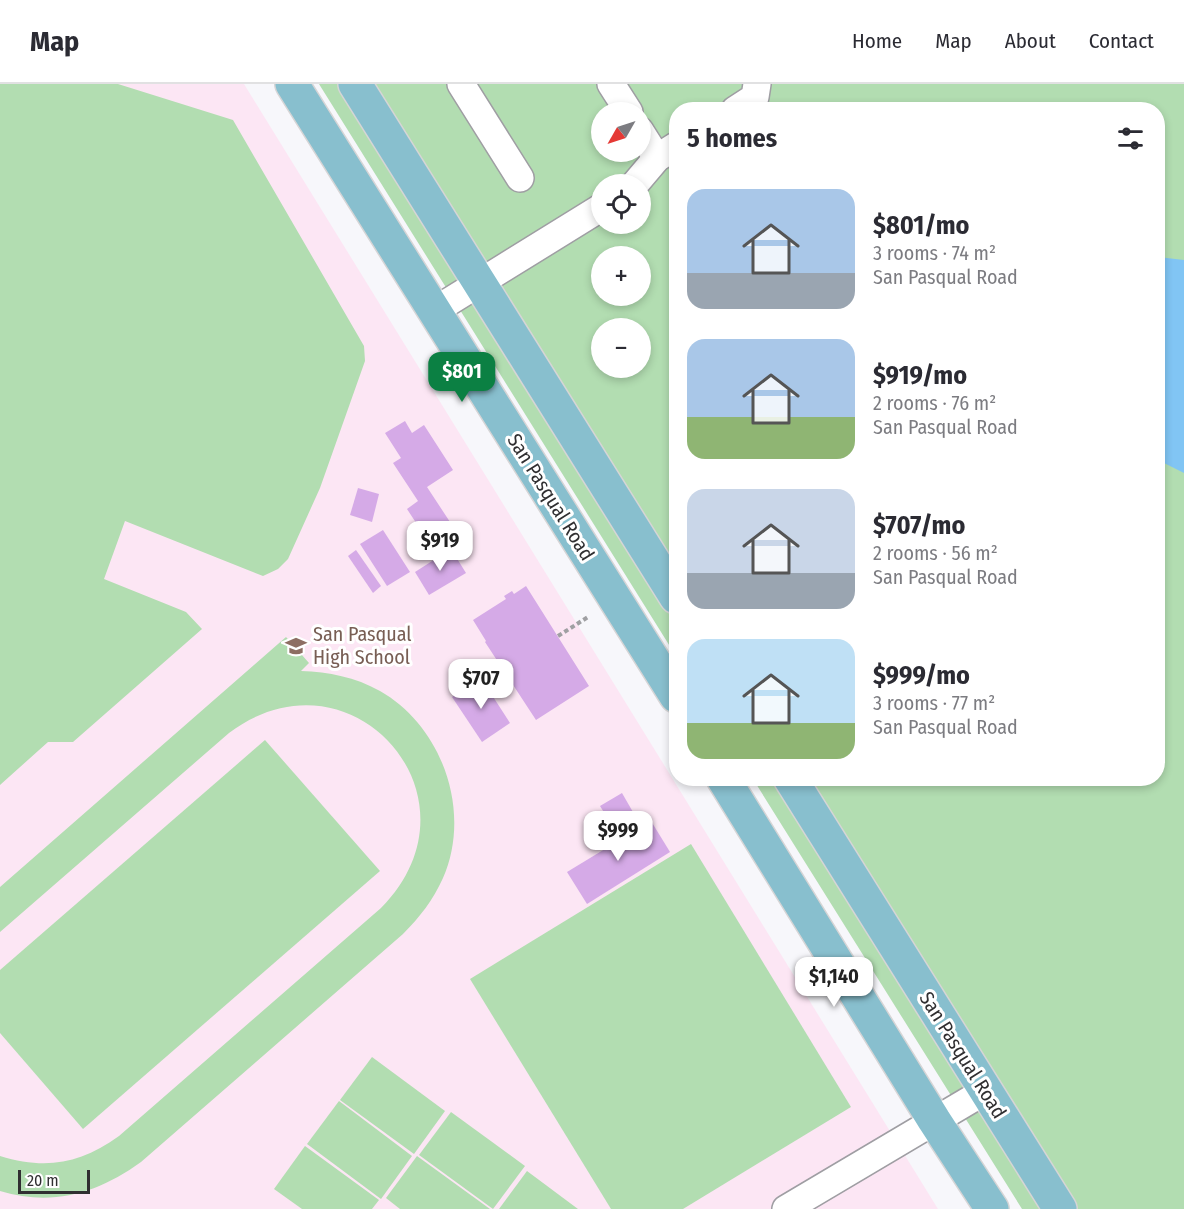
<!DOCTYPE html>
<meta charset="utf-8">
<style>
body{margin:0;font-family:"Fira Sans Condensed",sans-serif;background:#f7f7f7;color:#2b2b33;height:100vh;display:flex;flex-direction:column;font-size:22px;white-space:nowrap}
*{box-sizing:border-box;margin:0}
p{font-size:20px;color:#7c7c81}
.icon{flex:none;width:33px;height:33px;fill:none;stroke:currentColor;stroke-width:2;stroke-linecap:round;stroke-linejoin:round}
.map{position:relative;flex:1;overflow:hidden}
.side{position:absolute;left:669px;top:18px;width:496px;height:684px;display:flex;flex-direction:column;background:#fff;border-radius:24px;box-shadow:0 3px 9px #0003}
.side>*{flex:none}
.needle{width:39px;rotate:231deg}
.tools{position:absolute;left:591px;top:18px;display:grid;gap:12px}
.tools a{display:grid;place-items:center;width:60px;height:60px;border-radius:50%;background:#fff;box-shadow:0 3px 9px #0003;font-size:30px}
.scale{position:absolute;left:18px;bottom:15px;width:72px;box-sizing:border-box;padding-left:6px;border:3px solid #302f31;border-top:0;font-size:16px;line-height:21px;white-space:nowrap;color:#302f31;-webkit-text-stroke:4px #fff;paint-order:stroke}
.price{position:absolute;translate:-50% -51px;padding:0 14px;border-radius:12px;background:#fff;color:#222;font-size:20px;line-height:39px;filter:drop-shadow(0 2px 3px #0008)}
.price::after{content:'';position:absolute;left:50%;top:36px;width:18px;height:14px;margin-left:-9px;background:inherit;clip-path:polygon(0 0,100% 0,50% 100%)}
.price.active{background:#0b8043;color:#fff}
ul{padding:0;list-style:none}
li{display:flex;align-items:center;gap:18px;height:150px;padding:0 18px}
li span{display:grid;place-items:center;flex:none;width:168px;height:120px;border-radius:18px;color:#555}
li>.icon{margin-inline-start:auto}
span .icon{width:72px;height:72px;fill:#fffc;stroke-width:1}
li b{font-size:26px}
h2{display:flex;justify-content:space-between;align-items:center;height:72px;padding:0 18px;font-size:26px}
header{display:flex;align-items:center;gap:36px;box-sizing:border-box;height:84px;padding:0 30px;background:#fff;border-bottom:2px solid #e1e1e2}
header strong{font-size:28px}
nav{display:flex;gap:33px;margin-inline-start:auto;font-size:21px}
.map>svg:first-child{display:block}
</style>
<header>
<strong>Map</strong>
<nav><a>Home</a><a>Map</a><a>About</a><a>Contact</a></nav>
</header>
<div class="map">
<svg width="1184" height="1125" viewBox="0 0 1184 1125">
<rect width="100%" height="100%" fill="#f7f7fb"/>
<path fill="#fce6f4" d="M0,0H244L938,1125H0Z"/>
<g fill="#b2ddb1" fill-rule="evenodd">
<path d="M0,0H118L233,36L364,262L365,277L320,404L288,475L278,485L263,492L125,437L104,495L186,528L202,545L73,658H48L0,701Z"/>
<path d="M319,0H1184V1125H1022L753,695L1158,694V26H676V572ZM602,28H640V68H602ZM602,100H640V140H602ZM602,172H640V212H602ZM602,244H640V284H602Z"/>
<path d="M286,553L309,579L301,587C329,588 355,593 380,607C443,643 472,728 443,794C433,816 420,833 403,850L141,1078C98,1109 53,1123 0,1107V1072C46,1086 80,1080 119,1052L381,824C490,714 351,557 229,649L0,848V803Z"/>
<path d="M265,656L380,787L83,1045L0,949V886Z"/>
<path d="M691,760L851,1023L683,1125H611L470,895Z"/>
<path d="M372,973L445,1027L414,1070L340,1016Z"/>
<path d="M339,1017L412,1072L381,1115L307,1060Z"/>
<path d="M451,1028L525,1082L493,1125L419,1071Z"/>
<path d="M305,1062L379,1116L372,1125H302L274,1105Z"/>
<path d="M417,1072L490,1125H400L386,1114Z"/>
<path d="M527,1087L578,1125H499Z"/>
</g>
<path fill="#81c5f4" d="M1158,173L1184,176V389L1158,376Z"/>
<g fill="#d5aae7">
<path d="M405,337L412,349L424,341L453,386L427,403L450,438L426,454L407,425L418,417L393,379L401,374L385,349Z"/>
<path d="M358,404L379,410L372,438L350,431Z"/>
<path d="M383,446L410,488L387,502L360,460Z"/>
<path d="M451,465L466,489L429,511L415,488Z"/>
<path d="M356,466L381,502L373,509L348,472Z"/>
<path d="M526,502L589,602L536,636L485,558L486,557L473,536L506,515L504,512L512,507L514,510Z"/>
<path d="M481,594L510,639L482,658L452,613Z"/>
<path d="M622,709L641,742L620,754L600,722Z"/>
<path d="M651,737L670,768L587,820L567,788Z"/>
</g>
<g fill="none" stroke-linecap="round" stroke-linejoin="round">
<defs>
<g id="minor">
<path d="M461,0L520,94"/>
<path d="M611,0L629,28"/>
<path d="M735,26L755,13L757,0"/>
<path d="M640,47L657,74"/>
<path d="M635,100L657,74L676,62"/>
<path d="M434,227L602,123"/>
<path d="M786,1125L985,1007"/>
</g>
<g id="major">
<path d="M292,0L676,612"/>
<path d="M355,0L676,513"/>
<path d="M723,694L934,1036L992,1125"/>
<path d="M790,694L1060,1125"/>
</g>
</defs>
<use href="#minor" stroke="#9f9ea3" stroke-width="30"/>
<use href="#major" stroke="#d6d5d6" stroke-width="36"/>
<path stroke="#9f9fa2" stroke-width="4" stroke-dasharray="4.5 3" stroke-linecap="butt" d="M558,552L588,533"/>
<use href="#minor" stroke="#fff" stroke-width="27"/>
<use href="#major" stroke="#88bfce" stroke-width="33"/>
</g>
<defs>
<symbol id="school-bare" viewBox="-9 -9 18 18"><path d="M0-5L7-2L0 1L-7-2ZM-4 1L0 2.5L4 1V4Q0 6-4 4Z" fill="#8d6e63" stroke="#fff" stroke-width="2.5" paint-order="stroke"/></symbol>
</defs>
<g fill-rule="evenodd">
<use href="#school-bare" x="281" y="547" width="30" height="30"/>
</g>
<g text-anchor="middle" stroke-width="6" stroke-linejoin="round" paint-order="stroke">
<g font-size="20" fill="#302f31" stroke="#fff">
<text transform="translate(551 413) rotate(58)" y="7">San Pasqual Road</text>
<text transform="translate(963 971) rotate(58)" y="7">San Pasqual Road</text>
</g>
<g font-size="20" fill="#785e54" stroke="#fff" text-anchor="start">
<text x="313" y="557">San Pasqual<tspan x="313" dy="23">High School</tspan></text>
</g>
</g>
</svg>
<div class="tools">
<a><svg class="needle" viewBox="-14 -14 28 28"><path d="M0-13l5 13h-10z" fill="#e53935"/><path d="M0 13l5-13h-10z" fill="#7c7c81"/></svg></a>
<a><svg class="icon" aria-label="locate" viewBox="0 0 24 24"><circle cx="12" cy="12" r="6"/><path d="M12 2v4M12 18v4M2 12h4M18 12h4"/></svg></a>
<a>+</a>
<a>−</a>
</div>
<div class="scale">20 m</div>
<b class="price active" style="left:462px;top:319px">$801</b>
<b class="price" style="left:440px;top:488px">$919</b>
<b class="price" style="left:481px;top:626px">$707</b>
<b class="price" style="left:618px;top:778px">$999</b>
<b class="price" style="left:834px;top:924px">$1,140</b>
<section class="side">
<h2>5 homes<svg class="icon" aria-label="filters" viewBox="0 0 24 24"><path d="M4 7h16M4 17h16"/><circle cx="9" cy="7" r="2"/><circle cx="15" cy="17" r="2"/></svg></h2>
<ul>
<li><span style="background:linear-gradient(#a9c7e8 70%,#9aa5b1 0)"><svg class="icon" aria-label="home" viewBox="0 0 24 24"><path d="M3 11l9-7 9 7M6 9v11h12V9"/></svg></span><div><b>$801/mo</b><p>3 rooms · 74 m²</p><p>San Pasqual Road</p></div></li>
<li><span style="background:linear-gradient(#a9c7e8 65%,#8fb573 0)"><svg class="icon" aria-label="home" viewBox="0 0 24 24"><path d="M3 11l9-7 9 7M6 9v11h12V9"/></svg></span><div><b>$919/mo</b><p>2 rooms · 76 m²</p><p>San Pasqual Road</p></div></li>
<li><span style="background:linear-gradient(#c9d6e8 70%,#9aa5b1 0)"><svg class="icon" aria-label="home" viewBox="0 0 24 24"><path d="M3 11l9-7 9 7M6 9v11h12V9"/></svg></span><div><b>$707/mo</b><p>2 rooms · 56 m²</p><p>San Pasqual Road</p></div></li>
<li><span style="background:linear-gradient(#bfe0f5 70%,#8fb573 0)"><svg class="icon" aria-label="home" viewBox="0 0 24 24"><path d="M3 11l9-7 9 7M6 9v11h12V9"/></svg></span><div><b>$999/mo</b><p>3 rooms · 77 m²</p><p>San Pasqual Road</p></div></li>
</ul>
</section>
</div>
